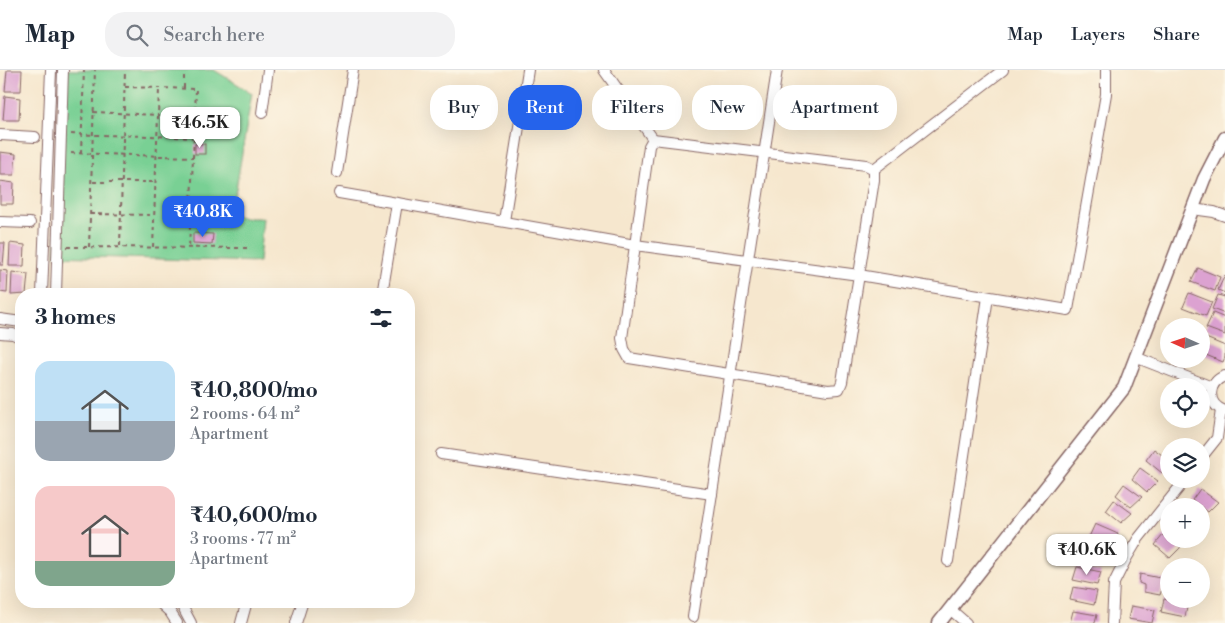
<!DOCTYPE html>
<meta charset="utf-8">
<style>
body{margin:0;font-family:"Libre Bodoni",serif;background:#f2f2f3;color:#1f2937;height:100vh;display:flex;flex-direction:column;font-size:19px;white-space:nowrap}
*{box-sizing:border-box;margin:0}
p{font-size:16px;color:#747a83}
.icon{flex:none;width:28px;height:28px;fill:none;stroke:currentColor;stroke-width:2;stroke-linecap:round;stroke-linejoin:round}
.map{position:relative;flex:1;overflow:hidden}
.drawer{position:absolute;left:15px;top:218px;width:400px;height:320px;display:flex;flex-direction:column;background:#fff;border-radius:20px;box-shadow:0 5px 20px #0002}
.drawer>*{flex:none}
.top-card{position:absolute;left:430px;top:15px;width:475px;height:45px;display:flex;gap:10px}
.needle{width:32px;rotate:273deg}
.controls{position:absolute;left:1160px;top:248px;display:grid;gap:10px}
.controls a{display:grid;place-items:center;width:50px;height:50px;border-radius:50%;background:#fff;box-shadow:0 5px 20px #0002;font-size:25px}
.price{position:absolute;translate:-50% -42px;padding:0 11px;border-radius:10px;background:#fff;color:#222;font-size:16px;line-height:32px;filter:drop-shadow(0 1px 2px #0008)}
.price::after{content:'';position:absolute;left:50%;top:30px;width:15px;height:11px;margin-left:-8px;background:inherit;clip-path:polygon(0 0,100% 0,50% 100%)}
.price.current{background:#2563eb;color:#fff}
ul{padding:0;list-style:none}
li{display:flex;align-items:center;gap:15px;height:125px;padding:0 20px}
li span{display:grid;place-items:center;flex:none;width:140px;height:100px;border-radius:15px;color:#555}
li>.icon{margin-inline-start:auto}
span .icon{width:60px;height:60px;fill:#fffc;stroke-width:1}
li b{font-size:21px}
h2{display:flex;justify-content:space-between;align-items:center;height:60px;padding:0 20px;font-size:21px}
.tag{padding:0 18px;border-radius:20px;background:#fff;box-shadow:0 5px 20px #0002;font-size:18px;line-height:45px}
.tag.current{background:#2563eb;color:#fff}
header{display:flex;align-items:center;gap:30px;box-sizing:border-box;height:70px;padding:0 25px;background:#fff;border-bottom:1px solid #e0e1e3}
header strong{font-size:24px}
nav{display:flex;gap:28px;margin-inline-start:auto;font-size:18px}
.search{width:350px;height:45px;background:#f2f2f3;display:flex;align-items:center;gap:12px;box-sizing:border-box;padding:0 18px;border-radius:20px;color:#747a83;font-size:19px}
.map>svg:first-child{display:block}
</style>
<header>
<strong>Map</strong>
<div class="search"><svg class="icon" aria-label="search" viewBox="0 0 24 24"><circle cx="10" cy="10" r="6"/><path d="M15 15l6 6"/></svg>Search here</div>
<nav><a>Map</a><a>Layers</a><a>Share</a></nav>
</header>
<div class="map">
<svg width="1225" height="553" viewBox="0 0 1225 553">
<rect width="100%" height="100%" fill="#fcf5e5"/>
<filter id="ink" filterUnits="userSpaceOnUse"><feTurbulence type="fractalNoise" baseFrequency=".02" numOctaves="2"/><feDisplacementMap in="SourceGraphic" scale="10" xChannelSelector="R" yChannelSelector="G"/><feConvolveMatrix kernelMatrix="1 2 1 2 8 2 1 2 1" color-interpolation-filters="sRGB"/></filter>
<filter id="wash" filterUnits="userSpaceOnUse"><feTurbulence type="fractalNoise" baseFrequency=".0096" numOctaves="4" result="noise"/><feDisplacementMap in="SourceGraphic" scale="20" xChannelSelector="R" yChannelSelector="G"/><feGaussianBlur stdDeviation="1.12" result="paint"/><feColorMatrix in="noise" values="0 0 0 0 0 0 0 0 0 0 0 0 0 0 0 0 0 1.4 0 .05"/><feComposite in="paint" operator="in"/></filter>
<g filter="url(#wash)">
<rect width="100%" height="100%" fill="#f6e7ce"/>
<path fill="#79d094" stroke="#627860" d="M64,0H214L252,23L236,119L228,143L244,148H263L259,192L55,186Z"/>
<g id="blocks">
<g fill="#dca2d1">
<path d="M7,0H22L21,21H5Z"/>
<path d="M5,26L20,28L19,50H3Z"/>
<rect x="195" y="74" width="10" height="10"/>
<path d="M0,82L16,84L14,105H0Z"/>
<path d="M0,111L14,113L13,134H0Z"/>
<path d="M193,163L213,164L212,174L193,173Z"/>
<path d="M0,173H5L3,195H0Z"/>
<path d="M10,173L25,175L24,196H9Z"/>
<path d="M1198,198L1220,207L1215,221L1191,212Z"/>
<path d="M0,200L8,201L7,223L0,222Z"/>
<path d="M12,202L28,204L26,224L11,225Z"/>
<path d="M1225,205V223L1218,220Z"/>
<path d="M1189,223L1212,232L1206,246L1183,237Z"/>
<path d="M1218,225L1225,227V244L1212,239Z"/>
<path d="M1213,243L1225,248V265L1206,258Z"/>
<path d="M1180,250L1195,256H1177Z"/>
<path d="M1206,268L1225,276V287L1223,292L1201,283Z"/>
<path d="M1154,379L1169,390V396L1162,403L1146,390Z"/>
<path d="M1140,398L1158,411L1147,422L1132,409Z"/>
<path d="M1124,414L1142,427L1131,437L1116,425Z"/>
<path d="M1200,419L1218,432L1208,442L1192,430Z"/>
<path d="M1114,430L1132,443L1121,453L1106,441Z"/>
<path d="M1095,454L1118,464L1113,476L1089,467Z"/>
<path d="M1163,465L1181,477L1170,488L1155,475Z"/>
<path d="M1086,471L1110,481L1105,493L1081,484Z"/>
<path d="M1077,497L1101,502L1097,515L1073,510Z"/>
<path d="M1140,504L1165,509L1160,525L1144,522V515L1139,513Z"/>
<path d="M1073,517L1097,521L1094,535L1070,530Z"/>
<path d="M1164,529L1188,533L1185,547L1161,542Z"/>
<path d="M1131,536L1155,540L1152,553L1128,549Z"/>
<path d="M1073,541L1097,545L1095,553H1070Z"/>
</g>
</g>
</g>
<g filter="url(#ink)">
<use href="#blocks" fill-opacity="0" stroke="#866564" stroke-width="1"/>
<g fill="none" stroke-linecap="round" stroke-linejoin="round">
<defs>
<g id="minor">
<path d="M604,0L653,69L649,76L622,268L624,279L629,288L828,320L839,319L842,312L874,110V99L1003,0"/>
<path d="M262,43L268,0"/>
<path d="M0,65L35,67"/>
<path d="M653,69L866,95L874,99"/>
<path d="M337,103L353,0"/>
<path d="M339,123L397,133"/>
<path d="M1192,139L1214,142L1225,146"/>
<path d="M504,151L528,0"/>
<path d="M0,152L30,153"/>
<path d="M42,224L51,0"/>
<path d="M56,224L63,0"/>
<path d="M382,224L397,133L635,175L859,205L1068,240L1106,24V0"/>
<path d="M0,249L21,252"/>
<path d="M0,263L13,264L21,268"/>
<path d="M1135,287L1212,317"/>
<path d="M1225,306C1207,312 1206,335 1225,341"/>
<path d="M441,384L712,424"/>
<path d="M1201,388L1217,368L1221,340"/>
<path d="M948,491L988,227"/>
<path d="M158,531L170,542L177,553"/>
<path d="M177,531L182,536L191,553"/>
<path d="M950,539L966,553"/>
<path d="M693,547L777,0"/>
<path d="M241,553L247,531"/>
<path d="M296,553L303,531"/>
<path d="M1112,553L1114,513L1126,489L1138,469L1186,409"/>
</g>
<path id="tertiary" d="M939,553L1124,318L1204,109L1225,68"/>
</defs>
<use href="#minor" stroke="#866564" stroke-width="12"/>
<use href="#tertiary" stroke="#866564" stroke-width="15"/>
<g stroke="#866564" stroke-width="2" stroke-dasharray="4 4" stroke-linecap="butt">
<path d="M125,17L196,19L189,179"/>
<path d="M184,18V0"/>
<path d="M93,42L158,45"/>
<path d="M71,64C112,66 152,65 192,68"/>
<path d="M71,83L193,87"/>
<path d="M81,83L84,0"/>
<path d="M93,112H155"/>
<path d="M90,144L154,145"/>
<path d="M120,176L125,0"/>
<path d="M67,177L249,178"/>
<path d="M89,177L95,0"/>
<path d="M153,177L159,19"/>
</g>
<use href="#minor" stroke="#fff" stroke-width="10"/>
<use href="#tertiary" stroke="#fff" stroke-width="12"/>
</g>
</g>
</svg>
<div class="controls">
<a><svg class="needle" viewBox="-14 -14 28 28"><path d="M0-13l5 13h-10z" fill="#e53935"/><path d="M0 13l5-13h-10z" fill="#747a83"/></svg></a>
<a><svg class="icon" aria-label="locate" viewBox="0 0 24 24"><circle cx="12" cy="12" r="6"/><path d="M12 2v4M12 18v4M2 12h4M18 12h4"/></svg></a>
<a><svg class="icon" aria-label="layers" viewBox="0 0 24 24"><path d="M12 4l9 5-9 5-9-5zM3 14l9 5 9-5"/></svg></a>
<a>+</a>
<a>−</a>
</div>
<b class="price" style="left:200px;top:79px">₹46.5K</b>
<b class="price current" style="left:203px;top:168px">₹40.8K</b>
<b class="price" style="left:1087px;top:506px">₹40.6K</b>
<div class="top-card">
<a class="tag">Buy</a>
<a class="tag current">Rent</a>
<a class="tag">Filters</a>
<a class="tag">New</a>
<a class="tag">Apartment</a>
</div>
<section class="drawer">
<h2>3 homes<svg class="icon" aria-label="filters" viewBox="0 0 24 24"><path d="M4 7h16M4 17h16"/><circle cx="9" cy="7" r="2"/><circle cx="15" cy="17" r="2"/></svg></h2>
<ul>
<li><span style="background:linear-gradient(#bfe0f5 60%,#9aa5b1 0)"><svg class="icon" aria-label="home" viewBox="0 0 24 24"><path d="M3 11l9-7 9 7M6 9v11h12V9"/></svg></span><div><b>₹40,800/mo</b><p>2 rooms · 64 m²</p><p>Apartment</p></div></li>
<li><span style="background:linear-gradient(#f6c9c9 75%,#7fa58c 0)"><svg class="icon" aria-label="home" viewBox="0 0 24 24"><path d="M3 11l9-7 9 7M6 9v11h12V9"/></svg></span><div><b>₹40,600/mo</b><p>3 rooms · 77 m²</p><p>Apartment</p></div></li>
</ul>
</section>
</div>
